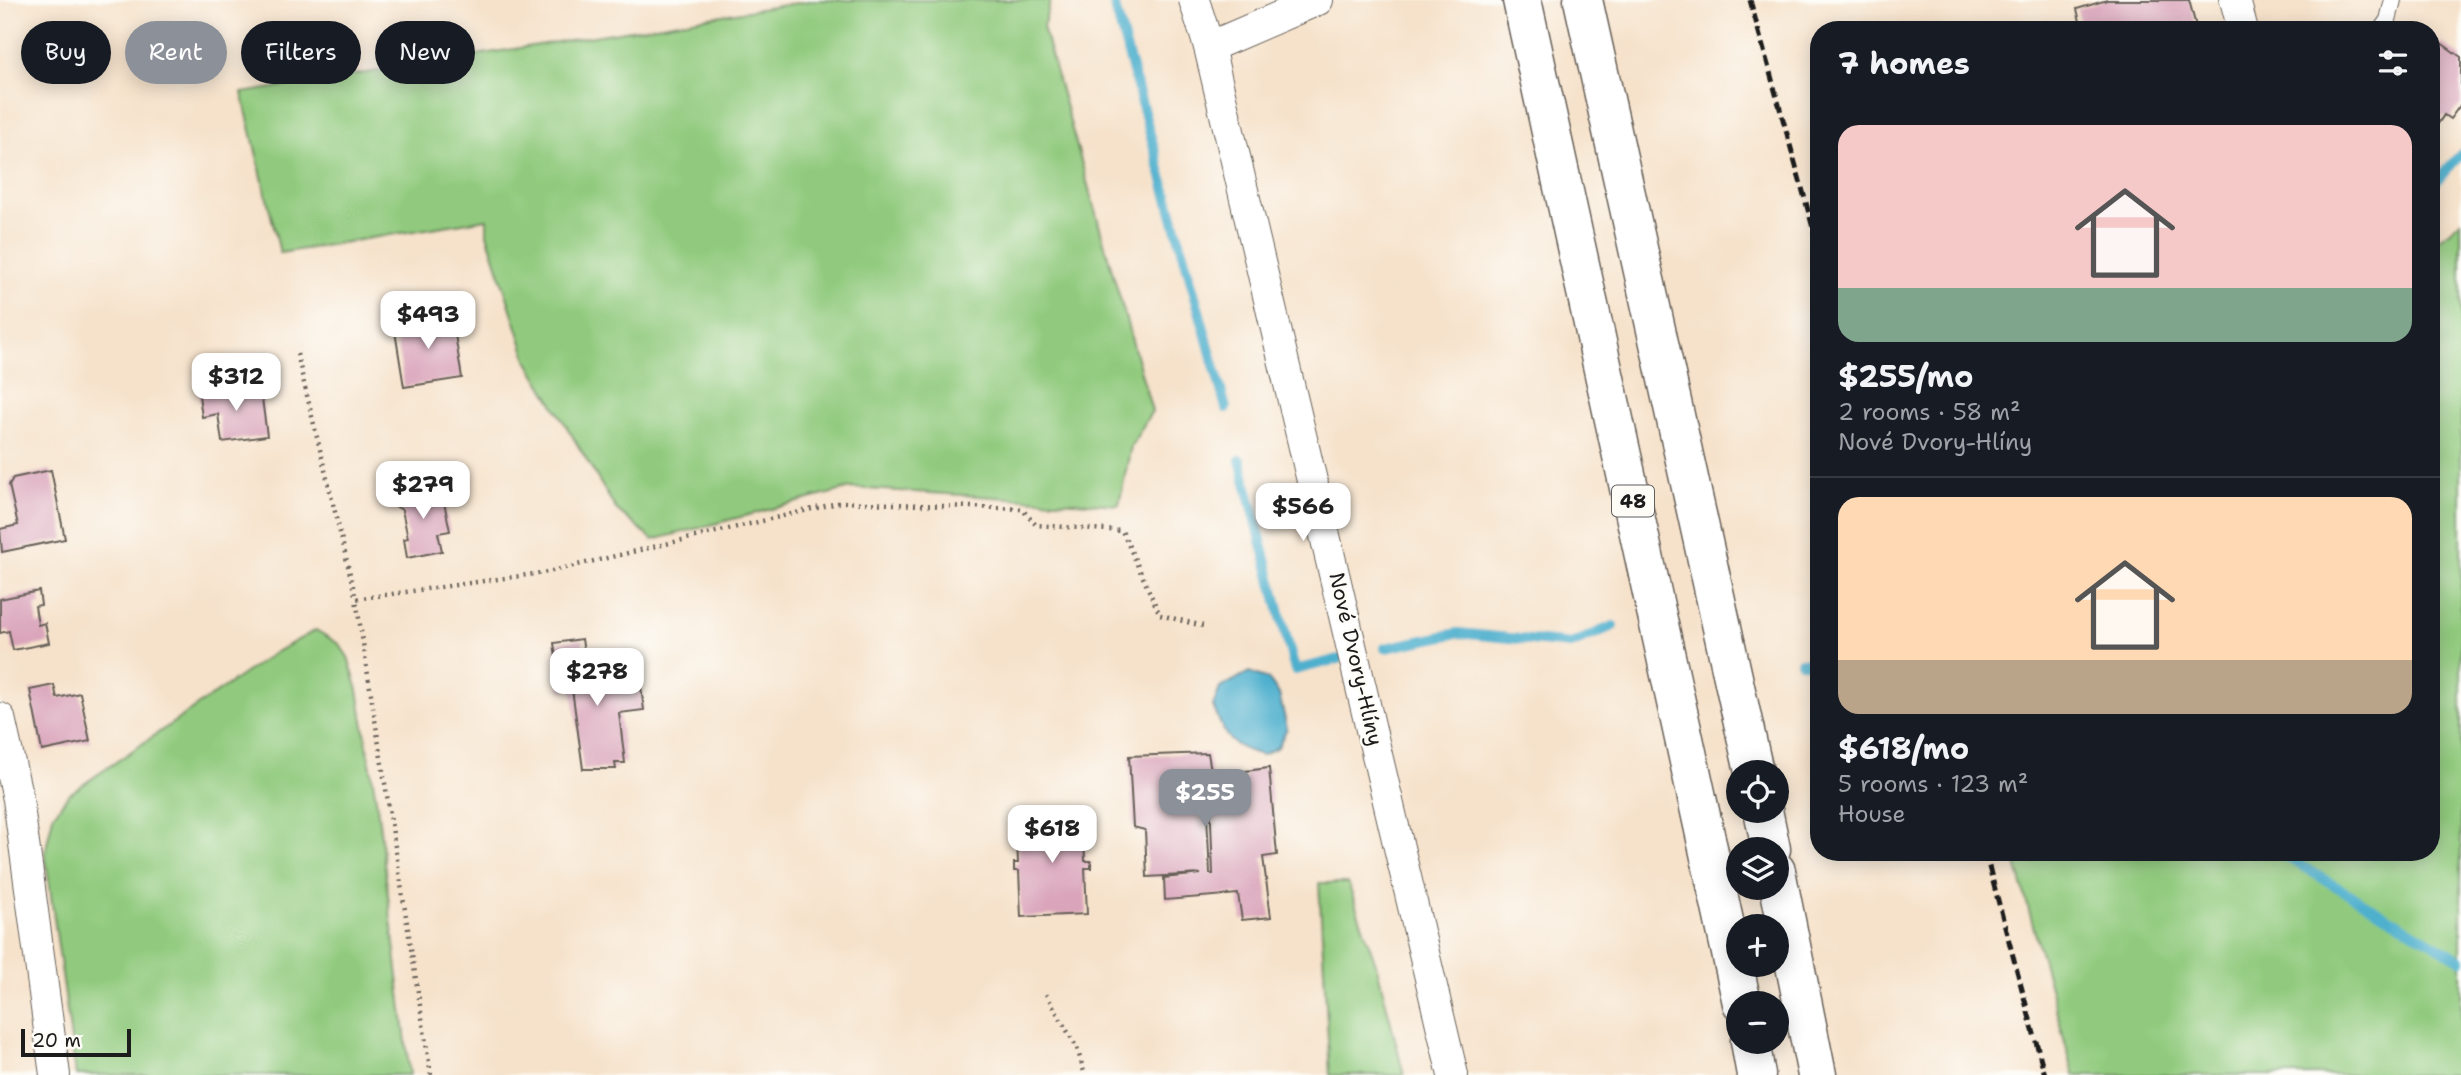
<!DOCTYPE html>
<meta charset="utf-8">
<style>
body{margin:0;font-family:"Shantell Sans",sans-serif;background:#20242c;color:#f1f3f6;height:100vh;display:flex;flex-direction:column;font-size:26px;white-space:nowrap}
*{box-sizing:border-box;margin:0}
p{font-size:23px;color:#9ea1a6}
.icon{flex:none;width:38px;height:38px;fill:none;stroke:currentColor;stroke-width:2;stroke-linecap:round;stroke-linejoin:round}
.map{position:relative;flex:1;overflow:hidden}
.sheet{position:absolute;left:1810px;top:21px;width:630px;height:840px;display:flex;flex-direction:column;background:#171b24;border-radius:28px;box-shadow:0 4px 18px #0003}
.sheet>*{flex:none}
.banner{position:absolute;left:21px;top:21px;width:665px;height:63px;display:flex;gap:14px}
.controls{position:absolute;left:1726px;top:760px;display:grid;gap:14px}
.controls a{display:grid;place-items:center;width:63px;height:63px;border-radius:50%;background:#171b24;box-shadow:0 4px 18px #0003;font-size:35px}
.scale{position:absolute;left:21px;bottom:18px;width:110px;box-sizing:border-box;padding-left:7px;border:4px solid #1c1c1c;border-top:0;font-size:19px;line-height:24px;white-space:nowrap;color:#1c1c1c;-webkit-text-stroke:5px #fdfcf7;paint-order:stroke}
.price{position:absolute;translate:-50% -60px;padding:0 16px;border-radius:14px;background:#fff;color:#222;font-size:23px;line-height:46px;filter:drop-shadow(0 2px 4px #0008)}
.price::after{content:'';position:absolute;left:50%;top:42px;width:21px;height:16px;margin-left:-10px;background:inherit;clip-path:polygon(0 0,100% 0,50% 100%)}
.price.current{background:#8c9099;color:#fff}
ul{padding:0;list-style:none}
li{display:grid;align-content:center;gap:14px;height:371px;padding:0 28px}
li+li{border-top:2px solid #363941}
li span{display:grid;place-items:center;height:217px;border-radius:21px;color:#555}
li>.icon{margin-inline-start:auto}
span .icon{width:126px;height:126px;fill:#fffc;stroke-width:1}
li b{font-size:30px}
h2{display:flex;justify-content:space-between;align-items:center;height:84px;padding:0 28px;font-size:30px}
.chip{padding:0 24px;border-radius:32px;background:#171b24;box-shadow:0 4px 18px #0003;font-size:24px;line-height:63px}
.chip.current{background:#8c9099;color:#fff}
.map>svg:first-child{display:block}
</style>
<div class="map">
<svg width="2461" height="1075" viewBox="0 0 2461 1075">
<rect width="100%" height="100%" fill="#fdfcf7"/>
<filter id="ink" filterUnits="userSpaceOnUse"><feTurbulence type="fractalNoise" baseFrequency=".0143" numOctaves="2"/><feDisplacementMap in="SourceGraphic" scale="14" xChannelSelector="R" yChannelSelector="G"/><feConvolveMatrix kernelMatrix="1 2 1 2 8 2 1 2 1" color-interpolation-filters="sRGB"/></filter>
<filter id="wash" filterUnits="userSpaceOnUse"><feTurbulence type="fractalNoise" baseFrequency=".00686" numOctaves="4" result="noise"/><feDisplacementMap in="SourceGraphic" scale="28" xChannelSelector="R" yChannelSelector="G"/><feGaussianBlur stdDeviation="1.57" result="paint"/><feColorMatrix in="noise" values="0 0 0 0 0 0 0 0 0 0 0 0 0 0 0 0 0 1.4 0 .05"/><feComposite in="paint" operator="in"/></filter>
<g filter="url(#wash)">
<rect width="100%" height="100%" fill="#f6e2cb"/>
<g fill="#91ca7e" stroke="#56734d" stroke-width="2">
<path d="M815,0H1051L1043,27L1152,411L1131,446L1119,505L851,488L653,540L616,509L528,362L487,234V219L280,253L242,93Z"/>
<path d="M2461,221V1075H2074L2013,852H2431V247Z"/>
<path d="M316,630L339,644L348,657L358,690L377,805L410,1075H76L45,853L53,816L68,795L274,653Z"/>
<path d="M1348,883L1377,967L1404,1075H1330L1319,883Z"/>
</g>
<path fill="#4fb0ce" stroke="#366675" stroke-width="2" d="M1249,672L1268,679L1279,694L1287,728L1278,747L1262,755C1227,746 1226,737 1213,706L1220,688Z"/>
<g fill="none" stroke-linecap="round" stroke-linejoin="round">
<g stroke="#4fb0ce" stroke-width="10">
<path d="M1113,0L1226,408"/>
<path d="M2431,187L2461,154"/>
<path d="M1240,460L1295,670L1339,659"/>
<path d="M1385,648L1458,633L1571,644L1613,626"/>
<path d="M1801,662L1818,664"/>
<path d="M2278,852L2461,960"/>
</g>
</g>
<g id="blocks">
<g fill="#daa5bb" fill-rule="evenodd">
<path d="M2107,0H2189L2197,30H2082L2077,9Z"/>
<path d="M2441,43L2461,57V104L2450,119L2444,115L2431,134V57Z"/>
<path d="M452,316L462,378L404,387L394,325Z"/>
<path d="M242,386L243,393L261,391L267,436L222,442L218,414L202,417L199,395Z"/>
<path d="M51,470L65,539L2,552L0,529L18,525L9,485L13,478Z"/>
<path d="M441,488L450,531L438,533L442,551L407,558L404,539L408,538L402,510L395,506L394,498L398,491L407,489L413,494Z"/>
<path d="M39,591L41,605L35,606L38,625L45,623L49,643L13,650L9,631L0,633V599Z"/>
<path d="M582,639L589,686L640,679L644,710L619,713L625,763H615L616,769H583L572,689L561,691L554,643Z"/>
<path d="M54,685L57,698L80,693L90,741L42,751L30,690Z"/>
<path d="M1208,753L1213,782L1246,778V771L1269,768L1277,855L1263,857L1271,917L1242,920L1238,894L1165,900L1164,878L1201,874L1147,877L1145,830L1133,827L1129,756ZM1206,796H1210L1213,874H1210Z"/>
<path d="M1083,814L1085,861H1091V868H1085L1087,914L1021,917L1019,871H1014V863H1018L1016,817Z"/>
</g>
</g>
</g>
<g filter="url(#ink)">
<use href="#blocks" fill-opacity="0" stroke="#686159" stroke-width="2"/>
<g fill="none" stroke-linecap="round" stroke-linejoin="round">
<defs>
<path id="lane" d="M2381,30L2388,20L2393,0"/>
<g id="street">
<path d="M1194,0L1209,47L1453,1075"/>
<path d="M2235,0L2243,30"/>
<path d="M1209,47L1318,0"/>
<path d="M0,718L18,799L55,1075"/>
</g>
<g id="highway">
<path d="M1522,0L1742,1003"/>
<path d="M1583,0L1754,772"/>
<path d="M1763,810L1771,849"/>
<path d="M1776,871L1817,1075"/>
<path d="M1750,1041L1756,1075"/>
</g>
</defs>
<use href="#lane" stroke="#686159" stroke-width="18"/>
<use href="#street" stroke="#686159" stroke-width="32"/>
<use href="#highway" stroke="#686159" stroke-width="41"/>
<g stroke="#686159" stroke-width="4.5" stroke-dasharray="2 5" stroke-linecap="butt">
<path d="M297,354L356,599"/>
<path d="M1046,994L1077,1048L1085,1075"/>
<path d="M431,1075L356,599L548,572L842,502L1022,509L1036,525L1122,531L1160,615L1203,626"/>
</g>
<use href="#lane" stroke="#fff" stroke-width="16"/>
<use href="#street" stroke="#fff" stroke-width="30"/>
<use href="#highway" stroke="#fff" stroke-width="38"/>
<g stroke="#1c1c1c" stroke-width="5" stroke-dasharray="10 5" stroke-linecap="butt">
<path d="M1750,0L1818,246"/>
<path d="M1985,852L2045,1075"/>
</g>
</g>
</g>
<g text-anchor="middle" stroke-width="5" stroke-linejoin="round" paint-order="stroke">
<rect fill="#fdfcf7" stroke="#605f5e" stroke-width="2" x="1612" y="485.5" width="42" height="31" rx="5"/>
<g font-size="19" font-weight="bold" fill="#1c1c1c">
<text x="1633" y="508">48</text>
</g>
<g font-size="21" fill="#1c1c1c" stroke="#fdfcf7">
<text transform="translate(1356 659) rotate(77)" y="7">Nové Dvory-Hlíny</text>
</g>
</g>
</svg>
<div class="controls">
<a><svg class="icon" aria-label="locate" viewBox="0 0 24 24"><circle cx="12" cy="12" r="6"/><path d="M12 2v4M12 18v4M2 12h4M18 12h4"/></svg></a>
<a><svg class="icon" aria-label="layers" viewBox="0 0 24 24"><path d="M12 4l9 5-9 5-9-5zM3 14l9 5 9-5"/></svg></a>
<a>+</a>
<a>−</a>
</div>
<div class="scale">20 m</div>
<b class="price" style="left:428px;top:351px">$493</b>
<b class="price" style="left:236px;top:413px">$312</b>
<b class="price" style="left:423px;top:521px">$279</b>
<b class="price" style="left:1303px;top:543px">$566</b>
<b class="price" style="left:597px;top:708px">$278</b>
<b class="price current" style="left:1205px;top:829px">$255</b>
<b class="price" style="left:1052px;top:865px">$618</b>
<div class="banner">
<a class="chip">Buy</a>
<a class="chip current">Rent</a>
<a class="chip">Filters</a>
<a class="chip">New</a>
</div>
<section class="sheet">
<h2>7 homes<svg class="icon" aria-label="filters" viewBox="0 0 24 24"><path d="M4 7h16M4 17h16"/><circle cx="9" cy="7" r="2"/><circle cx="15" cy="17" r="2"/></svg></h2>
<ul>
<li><span style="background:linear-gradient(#f6c9c9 75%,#7fa58c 0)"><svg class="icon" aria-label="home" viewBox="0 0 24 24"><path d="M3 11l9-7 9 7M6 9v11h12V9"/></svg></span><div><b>$255/mo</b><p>2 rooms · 58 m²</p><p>Nové Dvory-Hlíny</p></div></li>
<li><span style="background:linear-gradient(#ffd9b3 75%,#b9a48a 0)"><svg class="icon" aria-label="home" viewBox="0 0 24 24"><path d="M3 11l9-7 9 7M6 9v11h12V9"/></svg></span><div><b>$618/mo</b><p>5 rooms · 123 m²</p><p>House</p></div></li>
</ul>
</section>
</div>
